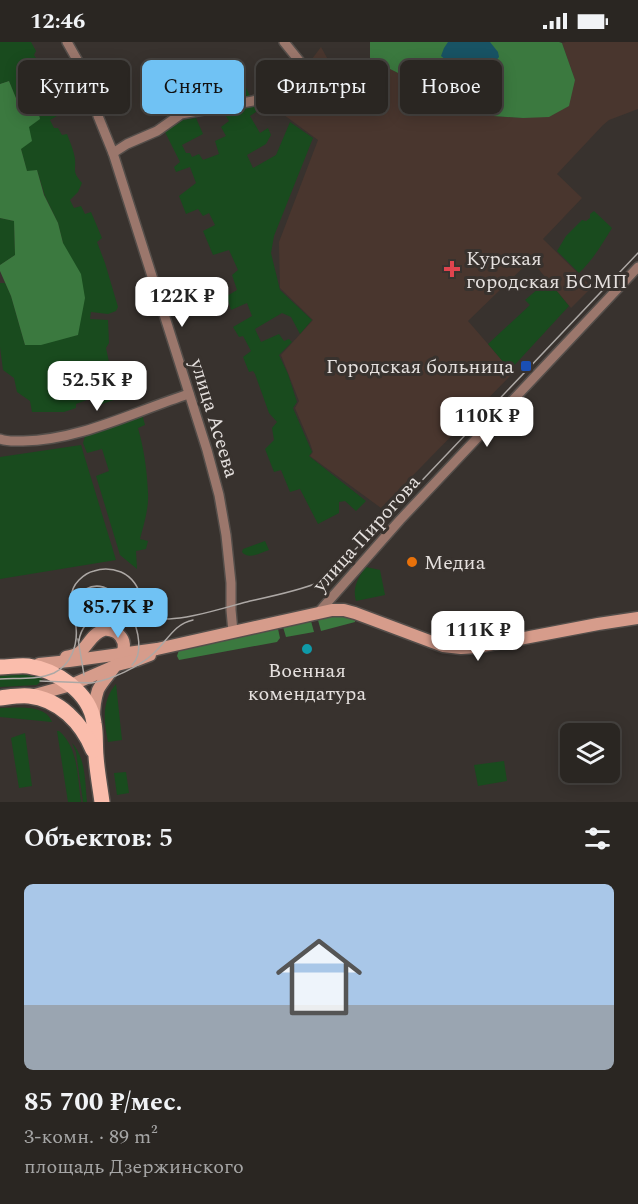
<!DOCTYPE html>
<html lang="ru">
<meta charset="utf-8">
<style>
body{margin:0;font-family:Spectral,serif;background:#36322f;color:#f1f3f6;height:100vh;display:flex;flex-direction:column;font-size:22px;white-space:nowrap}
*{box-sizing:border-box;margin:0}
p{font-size:20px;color:#a5a5a5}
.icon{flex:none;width:33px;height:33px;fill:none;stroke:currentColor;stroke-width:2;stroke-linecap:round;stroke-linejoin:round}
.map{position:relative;height:760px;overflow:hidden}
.drawer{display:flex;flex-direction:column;background:#2a2622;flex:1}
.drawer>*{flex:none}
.hud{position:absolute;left:18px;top:18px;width:603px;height:54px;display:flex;gap:12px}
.fabs{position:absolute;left:560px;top:681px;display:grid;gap:12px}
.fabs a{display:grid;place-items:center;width:60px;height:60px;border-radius:9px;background:#2a2622;box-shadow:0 3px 15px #0003,0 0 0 2px #464340;font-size:30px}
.price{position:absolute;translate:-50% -51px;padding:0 14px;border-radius:12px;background:#fff;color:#222;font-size:20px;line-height:39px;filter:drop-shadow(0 2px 3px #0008)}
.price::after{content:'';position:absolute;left:50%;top:36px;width:18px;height:14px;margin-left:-9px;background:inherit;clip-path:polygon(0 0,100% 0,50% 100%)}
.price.on{background:#70c2f4;color:#111}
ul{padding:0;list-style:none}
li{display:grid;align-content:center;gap:12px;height:318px;padding:0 24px}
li+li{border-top:2px solid #464340}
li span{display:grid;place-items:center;height:186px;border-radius:9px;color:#555}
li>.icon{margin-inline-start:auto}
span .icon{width:108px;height:108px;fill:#fffc;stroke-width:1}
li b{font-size:26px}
h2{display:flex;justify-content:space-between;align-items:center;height:72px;padding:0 24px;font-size:26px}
.pill{padding:0 21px;border-radius:9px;background:#2a2622;box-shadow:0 3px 15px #0003,0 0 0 2px #464340;font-size:21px;line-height:54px}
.pill.on{background:#70c2f4;color:#111}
.status{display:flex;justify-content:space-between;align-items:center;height:42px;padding:0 30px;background:#2a2622;direction:ltr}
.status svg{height:16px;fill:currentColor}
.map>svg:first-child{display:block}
</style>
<div class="status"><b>12:46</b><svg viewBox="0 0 49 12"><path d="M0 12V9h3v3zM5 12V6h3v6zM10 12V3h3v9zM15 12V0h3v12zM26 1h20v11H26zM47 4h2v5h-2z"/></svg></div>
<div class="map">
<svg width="638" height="760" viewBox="0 0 638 760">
<rect width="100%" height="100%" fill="#38322e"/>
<path fill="#49362e" d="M566,0H638V67L609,78L603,83L557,132L582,156L543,197L592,245L571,266L531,218L468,279L513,331L381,466L310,414L313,410L310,401L295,366L299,359L281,313L313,278L280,246L279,200L318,98L280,70L279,56L300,33L321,5L341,41L352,18L370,17L412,38L493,74L523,76L575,38L562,1Z"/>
<g fill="#194b1e">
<path d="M0,0H31L36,9L34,13L41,24L49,43L42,47L46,54L55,51L64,70L50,78L54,86H58L62,93L67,92C70,100 74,109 75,117C76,130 72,129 82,141L78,150L70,158L74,166L81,164L85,172L91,170L102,196L97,200L105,221L118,265L116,269L108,272L91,270L90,277L108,278L109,301L106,306L112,334L141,329L142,337L133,341L135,351L99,363L95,355L76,362V366L64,370H32L30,359L17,350L14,336L3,328L0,305V241H5L11,254L25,303L78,293L63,201L58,181L45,154L37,128L27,130L21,107L29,85L35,59L18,61L9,39L0,42Z"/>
<path d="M215,23L222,35L238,29L250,54L179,68L175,55L201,48L195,29Z"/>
<path d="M264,61L265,64L250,74L260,91L268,86L271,93L266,102L247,113L253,126L276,113L290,80L313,96L274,194L271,211L280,248L312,278L300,292L291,275L282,271L255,287L261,300L279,292L284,299L289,297L292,300L279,313L288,332L297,360L293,366L312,410L309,414L366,459L356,469L345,459L339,460V471L318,482L300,447L290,450L281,428L274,430L265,407L274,398L272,386L277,380L269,371L255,332L253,329L249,330L243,315L251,309L243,294L239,295L233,285L252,274L247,261L231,268L227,254L237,248L232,233L238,228L229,208L213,213L203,189L215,183L209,171L203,174L198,167L186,172L179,154L196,141L190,125L176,130L174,125L180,120L165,90L183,78L196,76L203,92L182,103L186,111H190L192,115L199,112L203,118L219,112L215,99L226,94L221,85L229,79L224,71L228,68Z"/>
<path d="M594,169L612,186C602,202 593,218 579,231L557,209L566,194L582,178L586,179L590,176V172Z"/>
<path d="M0,176L14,179L15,213L0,223Z"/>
<path d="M551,242L569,264L510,328L488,302L530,263L525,258L539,246L543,247Z"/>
<path d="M142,372L145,383L138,386C144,407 147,428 148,451C149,466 144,482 140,497L148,499L146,507L136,509L137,527L120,513L96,434L109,429L102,407L87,411L83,401L86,391Z"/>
<path d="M81,403L116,518L0,537V415Z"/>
<path d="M265,499L269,508C260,511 248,518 242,510L243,507Z"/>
<path d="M366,525L380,528L385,553L356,559C352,546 358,535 366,525Z"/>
<path d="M31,631L40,634L42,638L37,643L0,645V633Z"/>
<path d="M116,642L122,698L108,700C104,679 101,660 116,642Z"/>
<path d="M0,666C15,666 46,662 52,680L0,675Z"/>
<path d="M57,689H59C79,706 77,735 81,760H68Z"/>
<path d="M25,691L32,744L19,746L11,696Z"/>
<path d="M72,701C86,716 85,741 87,760H83L76,710Z"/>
<path d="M504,719L507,739L478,744L474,723Z"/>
<path d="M126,730L129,751L117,753L114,731Z"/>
</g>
<g fill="#3b793f">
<path d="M370,0H559L562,1L575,38L569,64L549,75L523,76L493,74L412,38L370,17Z"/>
<path d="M9,39L18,61L36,59L40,77L29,85L32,99L21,107L27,129L37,128L44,153L58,181L63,201L81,232L85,256L78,293L41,303H25L11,254L0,229V223L15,213L14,179L0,176V42Z"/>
<path d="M339,573L355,576V580L321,589L318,578Z"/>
<path d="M311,579L314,590L286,595L283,585Z"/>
<path d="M278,587L280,596L277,600L179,618L177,614L179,608Z"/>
</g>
<path fill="#185364" d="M448,0H490L498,10L499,15L493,22L486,24C479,20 474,18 466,18C456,17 449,22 441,14L444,6Z"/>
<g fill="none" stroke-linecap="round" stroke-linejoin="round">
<defs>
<g id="street">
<path d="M67,0L84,30L98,74L113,111L207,408L219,453L226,493L231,541V568L233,590"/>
<path d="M113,111L127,102L157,89L181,72L253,59L281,49L292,37L301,21L284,0"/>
<path d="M0,397C7,400 15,399 23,399C81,398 135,369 189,352"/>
<path d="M318,571L400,478L638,225"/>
</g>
<g id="secondary">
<path d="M66,615C71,614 76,613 80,610C88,604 92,591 104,588C108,587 114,589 117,591C138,607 105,633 98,648C95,657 94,666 94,676"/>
<path d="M39,622L69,619L157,607L332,568H344L355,571L443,604L461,606L477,605L598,582L638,576"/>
<path d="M31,654L71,643L117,623L137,618L150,613"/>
</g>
<g id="primary">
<path d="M0,625C9,625 19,623 28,624C56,628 90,650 94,681C96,692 95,703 96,714C97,729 100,745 102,760"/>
<path d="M0,656C9,655 20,653 29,654C59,657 82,681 93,708"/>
</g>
</defs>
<use href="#street" stroke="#544e4a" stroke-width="12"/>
<use href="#secondary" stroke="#544e4a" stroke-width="15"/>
<use href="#primary" stroke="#544e4a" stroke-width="18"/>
<use href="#street" stroke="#9b776c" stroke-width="9"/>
<use href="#secondary" stroke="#d69c8b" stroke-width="12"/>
<use href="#primary" stroke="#fabdac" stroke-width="15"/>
<g stroke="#ada8a5" stroke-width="1.5">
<path d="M73,565C75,558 79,551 86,547C119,529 154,602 132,623"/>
<path d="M78,597L84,633"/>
<path d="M79,599C82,573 115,560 133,581"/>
<path d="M0,637C17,636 38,638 54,631C71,623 78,603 76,585C73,568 65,552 79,538C83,534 89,530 94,529C103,526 113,527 121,530C146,541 138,570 161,576C178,581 230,564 250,559C273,554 298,549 320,540L332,531L392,470L638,211"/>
<path d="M40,639L91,641C111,638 139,625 154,611C168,598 174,582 193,578"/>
</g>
</g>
<path fill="#e0444e" stroke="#38322e" stroke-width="2" d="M449 218h6v6h6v6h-6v6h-6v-6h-6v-6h6z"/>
<rect fill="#1a4fb4" stroke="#38322e" stroke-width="2" x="520" y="318" width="12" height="12" rx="3"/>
<circle fill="#e8710a" stroke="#38322e" stroke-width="2" cx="412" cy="520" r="6"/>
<circle fill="#0f9aa8" stroke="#38322e" stroke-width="2" cx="307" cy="607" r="6"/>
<g text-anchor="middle" stroke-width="6" stroke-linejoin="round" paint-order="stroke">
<g font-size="20" fill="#e5e0de" stroke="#38322e" text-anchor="start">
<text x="466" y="223">Курская<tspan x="466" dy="23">городская БСМП</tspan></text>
<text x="514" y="331" text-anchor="end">Городская больница</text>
<text x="424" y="527">Медиа</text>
<text x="307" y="635" text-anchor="middle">Военная<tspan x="307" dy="23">комендатура</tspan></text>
</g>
<g font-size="20" fill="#e5e0de" stroke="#38322e">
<text transform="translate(215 376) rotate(73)" y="7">улица Асеева</text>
<text transform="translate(366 491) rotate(-48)" y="7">улица Пирогова</text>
</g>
</g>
</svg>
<div class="fabs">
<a><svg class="icon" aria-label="layers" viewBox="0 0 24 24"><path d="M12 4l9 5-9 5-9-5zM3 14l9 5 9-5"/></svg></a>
</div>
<b class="price" style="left:182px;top:286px">122K ₽</b>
<b class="price" style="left:97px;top:370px">52.5K ₽</b>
<b class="price" style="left:487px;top:406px">110K ₽</b>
<b class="price on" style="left:118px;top:597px">85.7K ₽</b>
<b class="price" style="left:478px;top:620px">111K ₽</b>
<div class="hud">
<a class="pill">Купить</a>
<a class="pill on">Снять</a>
<a class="pill">Фильтры</a>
<a class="pill">Новое</a>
</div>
</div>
<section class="drawer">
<h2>Объектов: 5<svg class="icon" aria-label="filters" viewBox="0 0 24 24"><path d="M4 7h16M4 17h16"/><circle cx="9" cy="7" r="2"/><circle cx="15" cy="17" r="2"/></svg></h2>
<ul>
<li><span style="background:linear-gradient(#a9c7e8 65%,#9aa5b1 0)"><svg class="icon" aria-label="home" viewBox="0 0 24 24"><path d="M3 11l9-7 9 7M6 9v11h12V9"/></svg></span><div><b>85 700 ₽/мес.</b><p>3-комн. · 89 m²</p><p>площадь Дзержинского</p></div></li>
</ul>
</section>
